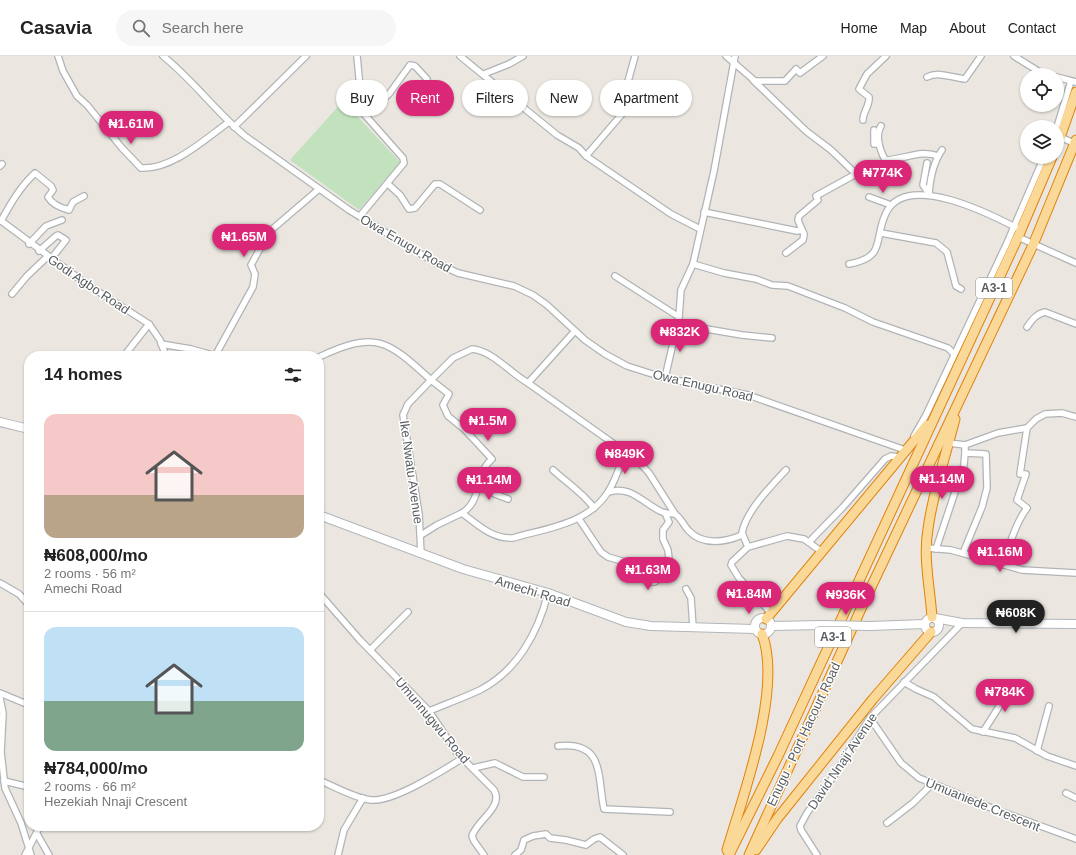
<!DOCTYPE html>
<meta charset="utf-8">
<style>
body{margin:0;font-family:Helvetica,sans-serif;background:#f6f6f6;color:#222;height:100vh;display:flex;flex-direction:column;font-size:15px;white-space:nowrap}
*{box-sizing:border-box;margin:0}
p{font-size:13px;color:#767676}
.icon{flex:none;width:22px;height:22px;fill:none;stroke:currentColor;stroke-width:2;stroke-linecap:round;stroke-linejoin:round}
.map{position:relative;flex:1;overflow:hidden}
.sheet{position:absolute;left:24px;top:295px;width:300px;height:480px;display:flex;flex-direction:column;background:#fff;border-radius:16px;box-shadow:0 1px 3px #0004}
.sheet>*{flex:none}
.guide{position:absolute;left:336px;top:24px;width:380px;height:36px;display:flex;gap:8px}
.tools{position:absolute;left:1020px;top:12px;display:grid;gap:8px}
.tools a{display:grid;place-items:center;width:44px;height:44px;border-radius:50%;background:#fff;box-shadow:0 1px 3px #0004;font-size:20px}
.price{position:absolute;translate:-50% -34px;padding:0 9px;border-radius:14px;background:#db2777;color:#fff;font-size:13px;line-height:26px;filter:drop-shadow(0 1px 2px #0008)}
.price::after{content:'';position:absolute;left:50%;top:24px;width:12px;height:9px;margin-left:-6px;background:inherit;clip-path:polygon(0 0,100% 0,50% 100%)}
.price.active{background:#222;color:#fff}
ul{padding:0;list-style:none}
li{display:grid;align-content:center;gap:8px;height:212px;padding:0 20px}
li+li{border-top:1px solid #e0e0e0}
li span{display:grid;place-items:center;height:124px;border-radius:12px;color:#555}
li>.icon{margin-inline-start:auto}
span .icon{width:72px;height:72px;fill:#fffc;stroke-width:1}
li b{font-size:17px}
h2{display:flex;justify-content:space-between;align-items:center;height:48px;padding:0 20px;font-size:17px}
.chip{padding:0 14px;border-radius:18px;background:#fff;box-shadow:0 1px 3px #0004;font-size:14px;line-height:36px}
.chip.active{background:#db2777;color:#fff}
header{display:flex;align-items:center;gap:24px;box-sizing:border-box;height:56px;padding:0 20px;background:#fff;border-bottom:1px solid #e0e0e0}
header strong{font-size:19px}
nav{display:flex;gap:22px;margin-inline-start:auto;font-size:14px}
.search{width:280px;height:36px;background:#f6f6f6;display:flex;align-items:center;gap:10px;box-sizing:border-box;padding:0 14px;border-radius:22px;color:#767676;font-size:15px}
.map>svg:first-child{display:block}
</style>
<header>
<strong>Casavia</strong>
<div class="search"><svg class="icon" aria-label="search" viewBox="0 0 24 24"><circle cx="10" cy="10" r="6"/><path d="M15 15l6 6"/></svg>Search here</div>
<nav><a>Home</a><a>Map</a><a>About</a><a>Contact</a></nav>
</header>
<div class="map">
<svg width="1076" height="799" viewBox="0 0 1076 799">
<rect width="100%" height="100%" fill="#ebe7e0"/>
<path fill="#c1e2bc" d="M343,45L400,106L359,154L290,104Z"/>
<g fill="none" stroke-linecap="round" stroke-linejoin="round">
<defs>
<g id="minor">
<path d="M58,0L63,15L77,40L87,49L122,92L141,112C172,114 205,83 229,66"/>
<path d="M163,0C193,24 216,56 245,80L349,154L434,206L458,217L514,230L533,239L547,249L585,284L605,298L627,310L665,322L748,339L905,394L906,392"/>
<path d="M357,0L362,53L365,59L403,102L404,107L360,160"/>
<path d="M460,0L557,79L579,92L586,100L671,158L700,173"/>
<path d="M726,0L755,25H785L796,13L800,17L823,0"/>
<path d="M1014,0L1038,15L1049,19"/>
<path d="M484,18L509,8L523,0"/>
<path d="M927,21C939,15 953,22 965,23L981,0"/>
<path d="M1057,21L1076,26"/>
<path d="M365,59L389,38L410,9L415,10L427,23"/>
<path d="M863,64C863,56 870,49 869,41L859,33L867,18L886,0"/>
<path d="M881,70C875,80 880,94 885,104C903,104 921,93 938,100"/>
<path d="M234,71L306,0"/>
<path d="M1057,71L1071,25"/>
<path d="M874,74V88H879"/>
<path d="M1060,81L1076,88"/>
<path d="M586,100L628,51L627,29L635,0"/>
<path d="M927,107L923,129L929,138"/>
<path d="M0,110L2,108"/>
<path d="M388,128L400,139L409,153L415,152L435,128H440L480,154"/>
<path d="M929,138C930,123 933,107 942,94"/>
<path d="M869,141L891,149"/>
<path d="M704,156L797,175L802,174L798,164L799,160L818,144L816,140L856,118L831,94L806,75L753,24"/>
<path d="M0,164L85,227L149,268L160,284L166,300"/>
<path d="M1,165C11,147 20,131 35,117L51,130L53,134L48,141C52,148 61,152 69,154L73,146L84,140"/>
<path d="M881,177L936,187L947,196L956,230L961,233"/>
<path d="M1018,181L1076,207"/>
<path d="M29,188L46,170L62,164"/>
<path d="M39,195L56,180L58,179L66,184L51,203"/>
<path d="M786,197L803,184L804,178L802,174"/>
<path d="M693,208L724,217L756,223L772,229L788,230L845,252L873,266L948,292L954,298"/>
<path d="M849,208C887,201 873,184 886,157C906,115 990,158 1017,172"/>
<path d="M615,220L679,261"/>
<path d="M12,238L27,220L47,201"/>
<path d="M677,268L742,279L772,282"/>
<path d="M1027,271C1032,264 1036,258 1045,256L1076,268"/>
<path d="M161,288L191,293L216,300"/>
<path d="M124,300L149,268"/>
<path d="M215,300L253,231L255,218L251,209L269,176L319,133"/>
<path d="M319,301C376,274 387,284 431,324L408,348L403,359L419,458L421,498"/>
<path d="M665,322L679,261L681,234L693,208L714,115L735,0"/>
<path d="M528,327L574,276"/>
<path d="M914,380L926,359L1007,187L1044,101"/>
<path d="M949,387L965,389L998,377L1027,372L1036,363L1045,358L1062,357L1076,361"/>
<path d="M553,414C567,427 582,436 594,452"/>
<path d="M479,426L495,438L508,443"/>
<path d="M609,436C630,429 642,446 660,455C665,458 670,457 675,458C681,462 684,470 689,475C703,490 726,486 742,479"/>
<path d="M462,457C483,444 474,418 492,403L465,374L448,360L443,349L449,338L431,324L453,302L472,293C493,295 510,317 528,327L638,405L649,417L675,458"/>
<path d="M579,463L601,496L608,501L629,507L638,514L648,526H655L670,513L668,494L663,483V474L669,466L665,457"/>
<path d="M421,479L437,469L462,457C478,469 492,483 513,482C547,472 588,468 608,436C616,424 620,409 625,396"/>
<path d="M809,486L843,451L885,403L891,400L900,401"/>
<path d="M748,491L742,477C746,455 771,430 786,414"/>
<path d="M927,492L951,494L1022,514L1076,517"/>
<path d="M936,493L964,409L965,397"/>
<path d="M963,497L982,451L987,432L986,398L965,397V389"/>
<path d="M1005,509C1007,492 1017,465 1027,452L1017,444L1026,418H1020L1027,372"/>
<path d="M0,527L19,538L29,549"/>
<path d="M686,533L691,542L693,571"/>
<path d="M319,537L360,584L429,655L457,697L494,734C504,751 477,764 472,780L474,785L484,799"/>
<path d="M770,556L739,522L731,509L732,506L748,491L787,480L804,483L822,496"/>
<path d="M370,594L408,556"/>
<path d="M904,626L916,633L934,641L972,673L1015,682L1047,700L1076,710"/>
<path d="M0,637L29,649"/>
<path d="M0,642L3,657L1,696L5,732L21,767L31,799"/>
<path d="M429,655C446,648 463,642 480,634C517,615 538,577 548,537"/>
<path d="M870,662L901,707L919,722L994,753L1076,783"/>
<path d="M983,676L1012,630"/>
<path d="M558,690C605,685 597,720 604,753L670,756"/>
<path d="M1037,695L1049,650"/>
<path d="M473,712L495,707L523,721H544"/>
<path d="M319,724C333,730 356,743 371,744C394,746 442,715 463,702"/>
<path d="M4,725L29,731"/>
<path d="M1066,737L1076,742"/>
<path d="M887,767L913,747L932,728"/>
<path d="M37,778L49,799"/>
<path d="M25,799L40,770"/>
<path d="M338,799L344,774L363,742"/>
<path d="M515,799L521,794L524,784L533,780L546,778L550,782L566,784L586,789L594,783L600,781L623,799"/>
<path d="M817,799L801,774L800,770L807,757L833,721L870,662L962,567"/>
</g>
<g id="secondary">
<path d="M0,366L29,373"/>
<path d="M319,459L463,513L548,537L626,566L651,570L754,573"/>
<circle cx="932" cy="569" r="7"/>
<path d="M935,562L962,567L1076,568"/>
<circle cx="763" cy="570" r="8"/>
<path d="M771,570L823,569"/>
<path d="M870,570L925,568"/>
</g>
<g id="trunk">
<path d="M1057,90L1076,36"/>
<path d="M932,561C930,532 923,502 928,473C933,435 946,399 955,363"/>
<path d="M766,563L927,369"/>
<path d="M727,794C743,740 783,632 762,578"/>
<path d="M756,794L777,763L873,643L931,576"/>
<path d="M729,799L778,700L1018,181L1052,101"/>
<path d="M749,799L865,544L1033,189L1076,84"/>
</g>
</defs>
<use href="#minor" stroke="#b0b4b7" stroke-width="8"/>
<use href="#secondary" stroke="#b1b6ba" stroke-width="10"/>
<use href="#trunk" stroke="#e1820a" stroke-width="11"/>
<use href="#minor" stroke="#fff" stroke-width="5.5"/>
<use href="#secondary" stroke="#fff" stroke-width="8"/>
<use href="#trunk" stroke="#fad897" stroke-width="9"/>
<defs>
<path id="secondary-bridge" d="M823,569L870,570"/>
</defs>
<use href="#secondary-bridge" stroke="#b1b6ba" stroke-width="10" stroke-linecap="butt"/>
<use href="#secondary-bridge" stroke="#fff" stroke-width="8"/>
</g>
<g text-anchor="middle" stroke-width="3" stroke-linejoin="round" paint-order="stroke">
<g fill="#fff" stroke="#8a8e90" stroke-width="1">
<rect x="976" y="222" width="36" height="20" rx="3"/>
<rect x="815" y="571" width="36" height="20" rx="3"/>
</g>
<g font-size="12" font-weight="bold" fill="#585d60">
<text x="994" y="236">A3-1</text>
<text x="833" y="585">A3-1</text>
</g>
<g font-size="13" fill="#585d60" stroke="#fff">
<text transform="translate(406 187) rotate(30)" y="5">Owa Enugu Road</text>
<text transform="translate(89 228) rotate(34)" y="5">Godi Agbo Road</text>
<text transform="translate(703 329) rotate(13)" y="5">Owa Enugu Road</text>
<text transform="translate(412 416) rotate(82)" y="5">Ike Nwatu Avenue</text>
<text transform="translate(533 535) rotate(17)" y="5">Amechi Road</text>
<text transform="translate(433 664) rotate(50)" y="5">Umunnugwu Road</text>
<text transform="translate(803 678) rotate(-65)" y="5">Enugu - Port Hacourt Road</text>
<text transform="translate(842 705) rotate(-56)" y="5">David Nnaji Avenue</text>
<text transform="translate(983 748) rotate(22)" y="5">Umuaniede Crescent</text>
</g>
</g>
</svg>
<div class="tools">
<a><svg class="icon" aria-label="locate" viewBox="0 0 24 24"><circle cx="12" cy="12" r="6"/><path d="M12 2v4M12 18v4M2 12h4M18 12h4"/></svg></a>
<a><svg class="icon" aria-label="layers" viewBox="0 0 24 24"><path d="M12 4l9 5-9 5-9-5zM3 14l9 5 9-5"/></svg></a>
</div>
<b class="price" style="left:131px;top:89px">₦1.61M</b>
<b class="price" style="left:883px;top:138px">₦774K</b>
<b class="price" style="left:244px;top:202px">₦1.65M</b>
<b class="price" style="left:680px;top:297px">₦832K</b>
<b class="price" style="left:488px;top:386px">₦1.5M</b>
<b class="price" style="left:625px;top:419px">₦849K</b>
<b class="price" style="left:942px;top:444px">₦1.14M</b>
<b class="price" style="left:489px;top:445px">₦1.14M</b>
<b class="price" style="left:1000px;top:517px">₦1.16M</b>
<b class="price" style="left:648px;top:535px">₦1.63M</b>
<b class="price" style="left:749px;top:559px">₦1.84M</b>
<b class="price" style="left:846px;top:560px">₦936K</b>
<b class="price active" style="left:1016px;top:578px">₦608K</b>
<b class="price" style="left:1005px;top:657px">₦784K</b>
<div class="guide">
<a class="chip">Buy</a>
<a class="chip active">Rent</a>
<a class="chip">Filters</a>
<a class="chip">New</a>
<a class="chip">Apartment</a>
</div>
<section class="sheet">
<h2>14 homes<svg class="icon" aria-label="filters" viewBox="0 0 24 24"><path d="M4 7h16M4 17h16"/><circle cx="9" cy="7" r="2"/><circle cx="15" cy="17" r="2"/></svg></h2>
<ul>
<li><span style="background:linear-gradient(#f6c9c9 65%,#b9a48a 0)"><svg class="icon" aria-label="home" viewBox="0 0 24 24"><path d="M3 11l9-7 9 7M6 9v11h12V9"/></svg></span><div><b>₦608,000/mo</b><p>2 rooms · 56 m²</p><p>Amechi Road</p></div></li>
<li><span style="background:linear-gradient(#bfe0f5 60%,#7fa58c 0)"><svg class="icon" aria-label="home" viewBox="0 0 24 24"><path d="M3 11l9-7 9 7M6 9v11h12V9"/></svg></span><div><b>₦784,000/mo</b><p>2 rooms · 66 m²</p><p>Hezekiah Nnaji Crescent</p></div></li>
</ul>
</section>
</div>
